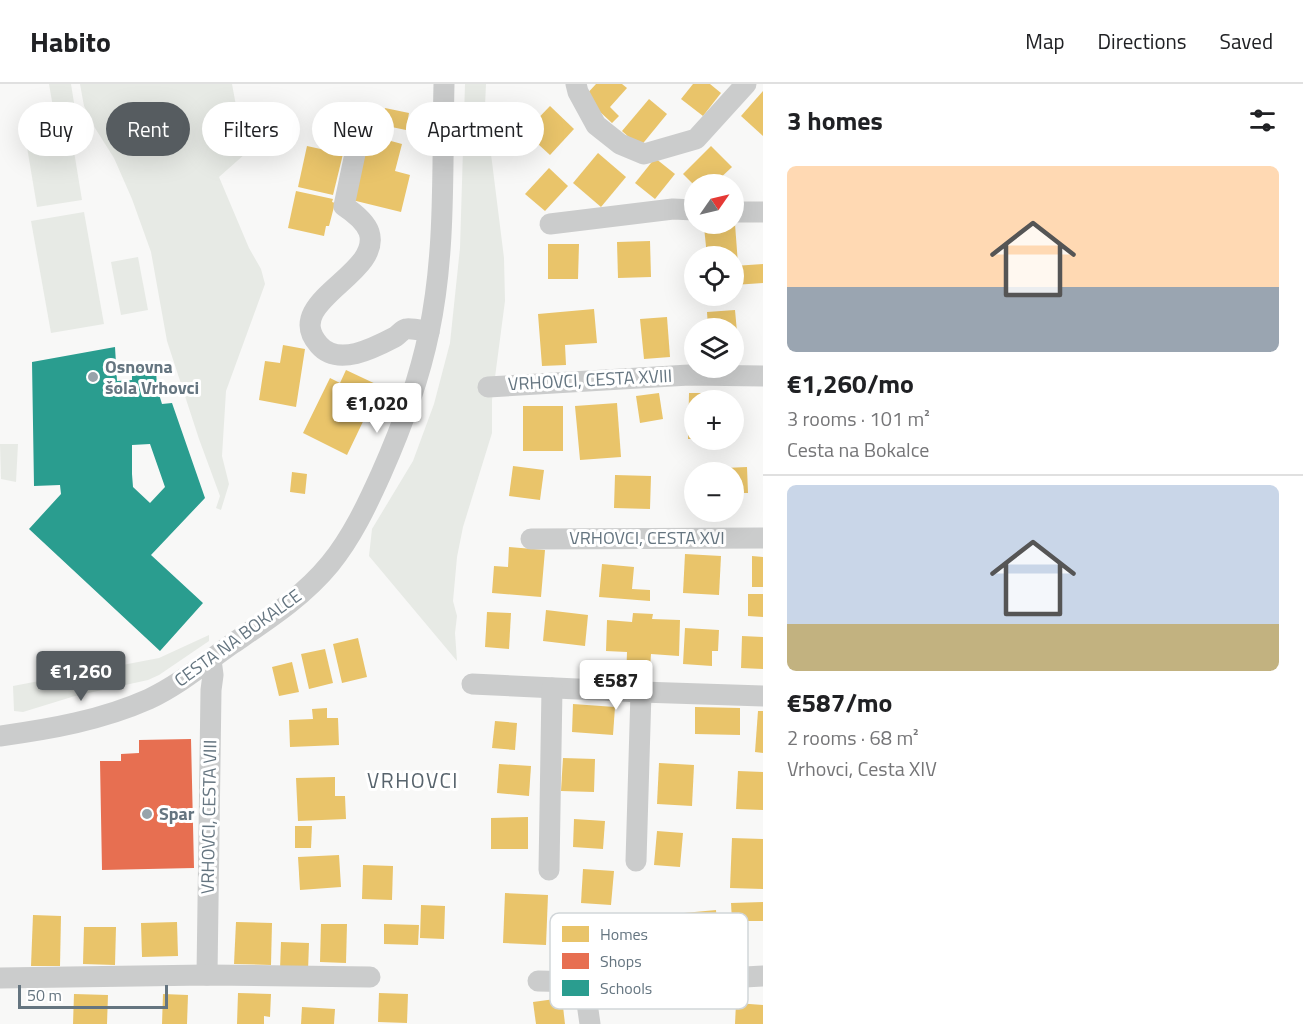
<!DOCTYPE html>
<meta charset="utf-8">
<style>
body{margin:0;font-family:"Titillium Web",sans-serif;background:#f2f2f2;color:#202124;height:100vh;display:flex;flex-direction:column;font-size:22px;white-space:nowrap}
*{box-sizing:border-box;margin:0}
p{font-size:20px;color:#757577}
.icon{flex:none;width:33px;height:33px;fill:none;stroke:currentColor;stroke-width:2;stroke-linecap:round;stroke-linejoin:round}
.map{position:relative;flex:1;overflow:hidden}
.sheet{display:flex;flex-direction:column;background:#fff;width:540px}
.sheet>*{flex:none}
.guide{position:absolute;left:18px;top:18px;width:570px;height:54px;display:flex;gap:12px}
.needle{width:39px;rotate:56deg}
.buttons{position:absolute;left:684px;top:90px;display:grid;gap:12px}
.buttons a{display:grid;place-items:center;width:60px;height:60px;border-radius:50%;background:#fff;box-shadow:0 6px 24px #0002;font-size:30px}
.scale{position:absolute;left:18px;bottom:15px;width:150px;box-sizing:border-box;padding-left:6px;border:3px solid #657580;border-top:0;font-size:16px;line-height:21px;white-space:nowrap;color:#657580;-webkit-text-stroke:4px #fff;paint-order:stroke}
.price{position:absolute;translate:-50% -51px;padding:0 14px;border-radius:6px;background:#fff;color:#222;font-size:20px;line-height:39px;filter:drop-shadow(0 2px 3px #0008)}
.price::after{content:'';position:absolute;left:50%;top:36px;width:18px;height:14px;margin-left:-9px;background:inherit;clip-path:polygon(0 0,100% 0,50% 100%)}
.price.on{background:#565c60;color:#fff}
ul{padding:0;list-style:none}
li{display:grid;align-content:center;gap:12px;height:318px;padding:0 24px}
li+li{border-top:2px solid #e0e0e0}
li span{display:grid;place-items:center;height:186px;border-radius:9px;color:#555}
li>.icon{margin-inline-start:auto}
span .icon{width:108px;height:108px;fill:#fffc;stroke-width:1}
li b{font-size:26px}
h2{display:flex;justify-content:space-between;align-items:center;height:72px;padding:0 24px;font-size:26px}
.tag{padding:0 21px;border-radius:27px;background:#fff;box-shadow:0 6px 24px #0002;font-size:21px;line-height:54px}
.tag.on{background:#565c60;color:#fff}
header{display:flex;align-items:center;gap:36px;box-sizing:border-box;height:84px;padding:0 30px;background:#fff;border-bottom:2px solid #e0e0e0}
header strong{font-size:28px}
nav{display:flex;gap:33px;margin-inline-start:auto;font-size:21px}
main{display:flex;flex:1;min-height:0}
.map>svg:first-child{display:block}
</style>
<header>
<strong>Habito</strong>
<nav><a>Map</a><a>Directions</a><a>Saved</a></nav>
</header>
<main>
<div class="map">
<svg width="763" height="940" viewBox="0 0 763 940">
<rect width="100%" height="100%" fill="#f8f8f7"/>
<g fill="#e7eae5">
<path d="M49,0H71L75,25L54,29Z"/>
<path d="M80,0H232L245,70L219,93L249,164L261,185L265,200L226,307L222,372L229,400L221,426L216,424L220,412L199,355L167,257L151,168L132,115L114,74L95,44L84,22Z"/>
<path d="M465,0H486L485,22L504,174L505,217L492,316V349L463,443L457,473L453,517L457,532L455,549L457,577L369,472L372,445L413,377L434,320L450,259L460,164Z"/>
<path d="M68,31L82,116L37,123L23,39Z"/>
<path d="M84,128L104,240L51,249L31,137Z"/>
<path d="M138,173L148,226L121,231L111,178Z"/>
<path d="M0,360H18L16,398L1,395Z"/>
<path d="M209,551V557L159,591L148,596L75,612L23,628L14,627L13,602L159,574Z"/>
</g>
<g fill="#e9c46a">
<path d="M596,0H622L627,4L610,23L619,32L612,39L584,13Z"/>
<path d="M693,0H710L721,9L703,32L681,15Z"/>
<path d="M763,7V52L741,32Z"/>
<path d="M649,15L667,30L640,63L622,47Z"/>
<path d="M523,20L524,34L508,35V21Z"/>
<path d="M550,22L574,45L550,71L525,48Z"/>
<path d="M385,24L409,29L406,46L382,41Z"/>
<path d="M369,51L402,60L395,87L410,91L401,128L352,116Z"/>
<path d="M307,62L343,70L333,111L298,103Z"/>
<path d="M711,62L732,83L714,100H693L683,90Z"/>
<path d="M598,69L626,93L601,123L573,99Z"/>
<path d="M655,74L675,90L655,115L635,99Z"/>
<path d="M549,84L568,102L545,127L525,110Z"/>
<path d="M296,107L333,115L332,118L335,119L329,142H326L324,152L288,144Z"/>
<path d="M735,140L738,180H734V172H707L704,143Z"/>
<path d="M650,157L651,193L618,194L617,158Z"/>
<path d="M548,160H579L578,195H548Z"/>
<path d="M763,180V199L734,201V182Z"/>
<path d="M594,225L597,259L565,261L566,281L542,282L538,230Z"/>
<path d="M735,226L739,270H734V244H708L707,228Z"/>
<path d="M667,233L670,273L644,275L640,235Z"/>
<path d="M283,261L305,265L296,323L259,316L265,277L280,279Z"/>
<path d="M346,286L380,302L347,371L303,349L330,294L340,299Z"/>
<path d="M659,309L663,335L640,339L636,312Z"/>
<path d="M689,309H715V316H694V355H688Z"/>
<path d="M617,319L621,373L580,376L575,322Z"/>
<rect x="523" y="322" width="40" height="45"/>
<path d="M513,382L544,386L540,416L509,412Z"/>
<path d="M747,383L748,409H734V388H725V384Z"/>
<path d="M292,388L307,390L305,410L290,408Z"/>
<path d="M615,391L651,392L650,425L614,424Z"/>
<path d="M509,463L545,466L541,513L492,509L494,482L508,483Z"/>
<path d="M685,470L721,472L719,511L683,509Z"/>
<path d="M752,472L763,473V503H752Z"/>
<path d="M602,480L634,483L632,505L650,506V517L599,513Z"/>
<path d="M748,510H763V533L748,532Z"/>
<path d="M546,526L588,531L585,562L543,557Z"/>
<path d="M487,528L511,529L509,565L485,563Z"/>
<path d="M633,529L653,530L652,535L680,536L679,572L651,570L649,599L626,598L627,568L606,567L607,536L632,538Z"/>
<path d="M685,544L719,546L718,567H712V582L683,580Z"/>
<path d="M742,552L763,553V585L741,584Z"/>
<path d="M358,554L367,593L342,599L333,560Z"/>
<path d="M325,565L333,599L309,605L301,570Z"/>
<path d="M292,578L299,608L279,612L272,583Z"/>
<path d="M573,620L615,623L613,651L572,648Z"/>
<path d="M695,623L740,624V651L695,650Z"/>
<path d="M327,624V634H338L339,661L290,663L289,636L313,635L312,625Z"/>
<path d="M758,627H763V669L755,668Z"/>
<path d="M495,637L517,639L515,666L492,664Z"/>
<path d="M563,674L595,675L594,708L561,707Z"/>
<path d="M659,679L694,681L692,722L657,720Z"/>
<path d="M499,680L531,682L529,712L497,709Z"/>
<path d="M738,687L763,688V726L736,725Z"/>
<path d="M335,693V712H345L346,735L298,737L296,694Z"/>
<path d="M528,733V765H491V734Z"/>
<path d="M574,735L605,737L603,765L573,763Z"/>
<path d="M295,742H312L311,764H295Z"/>
<path d="M657,747L683,749L680,783L654,781Z"/>
<path d="M732,754L763,755V805L730,804Z"/>
<path d="M339,771L341,803L300,806L298,773Z"/>
<path d="M363,781L393,782L392,816L362,815Z"/>
<path d="M583,785L614,787L611,821L581,819Z"/>
<path d="M505,809L548,811L546,861L503,859Z"/>
<path d="M763,818V837H732L731,819Z"/>
<path d="M421,821L445,822L444,855L420,854Z"/>
<path d="M716,826L720,870L688,873L684,829Z"/>
<path d="M33,831L61,832L60,882H31Z"/>
<path d="M177,838L178,872L142,873L141,839Z"/>
<path d="M236,838L272,839L271,881L234,880Z"/>
<path d="M321,840H347L346,879L320,878Z"/>
<path d="M384,840L419,841L418,861L384,860Z"/>
<path d="M84,843H116L115,881L83,880Z"/>
<path d="M281,858L309,859L308,887L280,886Z"/>
<path d="M238,909L271,910L270,933L264,932V940H237Z"/>
<path d="M379,909L408,910L407,939L378,938Z"/>
<path d="M74,910L108,911L107,940H73Z"/>
<path d="M163,910L188,911L187,940H162Z"/>
<path d="M562,914L565,940H536L533,918Z"/>
<path d="M736,919L763,921V940H735Z"/>
<path d="M302,923L335,925L334,940H301Z"/>
</g>
<path fill="#e76f51" d="M191,655L194,784L102,786L100,677H121V670L139,669V656Z"/>
<path fill="#2a9d8f" fill-rule="evenodd" d="M115,263L117,297L132,296V283L156,285L157,304L162,320L172,319L205,414L151,471L203,519L160,567L29,445L61,410L60,401L34,402L32,278ZM150,360L165,403L150,419L133,403L132,390V361Z"/>
<g fill="none" stroke-linecap="round" stroke-linejoin="round">
<g stroke="#cbcccc" stroke-width="21">
<path d="M576,0L578,8L596,41L620,60L644,70L696,55L746,0"/>
<path d="M356,65L344,122C353,128 365,137 369,148C383,191 280,217 319,261C338,283 374,264 395,253C398,251 402,246 406,245C412,244 423,247 429,248"/>
<path d="M734,128H763"/>
<path d="M550,140L673,125L694,126"/>
<path d="M488,303L689,291L763,292"/>
<path d="M531,455L763,454"/>
<path d="M472,600L641,608L763,612"/>
<path d="M0,652C51,645 102,636 149,615C179,601 205,579 232,560C267,536 303,513 330,480C352,453 367,421 381,390C401,345 419,297 429,248C446,168 442,82 444,0"/>
<path d="M636,777L641,608"/>
<path d="M549,786L552,604"/>
<path d="M207,891L211,606L213,591L211,576"/>
<path d="M0,894L207,891L370,893"/>
<path d="M538,897L584,898"/>
<path d="M590,940L584,898H654L763,892"/>
</g>
</g>
<g fill="#98a3aa" stroke="#fff" stroke-width="2">
<circle cx="93" cy="293" r="6"/>
<circle cx="147" cy="730" r="6"/>
</g>
<g text-anchor="middle" stroke-width="6" stroke-linejoin="round" paint-order="stroke">
<g font-size="18" font-weight="bold" fill="#657580" stroke="#fff" text-anchor="start">
<text x="105" y="289">Osnovna<tspan x="105" dy="21">šola Vrhovci</tspan></text>
<text x="159" y="736">Spar</text>
</g>
<g font-size="18" fill="#657580" stroke="#fff">
<text transform="translate(590 296) rotate(-3)" y="6">VRHOVCI, CESTA XVIII</text>
<text x="647" y="460">VRHOVCI, CESTA XVI</text>
<text transform="translate(238 554) rotate(-36)" y="6">CESTA NA BOKALCE</text>
<text transform="translate(209 733) rotate(-89)" y="6">VRHOVCI, CESTA VIII</text>
</g>
<g font-size="21" letter-spacing="1.5" fill="#57636c" stroke="#fff">
<text x="413" y="704">VRHOVCI</text>
</g>
</g>
<rect x="550" y="829" width="198" height="96" rx="9" fill="#fff" stroke="#d1d6d9" stroke-width="1.5"/>
<rect x="562" y="842" width="27" height="16" fill="#e9c46a"/>
<rect x="562" y="869" width="27" height="16" fill="#e76f51"/>
<rect x="562" y="896" width="27" height="16" fill="#2a9d8f"/>
<g font-size="16" fill="#657580">
<text x="600" y="856">Homes</text>
<text x="600" y="883">Shops</text>
<text x="600" y="910">Schools</text>
</g>
</svg>
<div class="buttons">
<a><svg class="needle" viewBox="-14 -14 28 28"><path d="M0-13l5 13h-10z" fill="#e53935"/><path d="M0 13l5-13h-10z" fill="#757577"/></svg></a>
<a><svg class="icon" aria-label="locate" viewBox="0 0 24 24"><circle cx="12" cy="12" r="6"/><path d="M12 2v4M12 18v4M2 12h4M18 12h4"/></svg></a>
<a><svg class="icon" aria-label="layers" viewBox="0 0 24 24"><path d="M12 4l9 5-9 5-9-5zM3 14l9 5 9-5"/></svg></a>
<a>+</a>
<a>−</a>
</div>
<div class="scale">50 m</div>
<b class="price" style="left:377px;top:350px">€1,020</b>
<b class="price on" style="left:81px;top:618px">€1,260</b>
<b class="price" style="left:616px;top:627px">€587</b>
<div class="guide">
<a class="tag">Buy</a>
<a class="tag on">Rent</a>
<a class="tag">Filters</a>
<a class="tag">New</a>
<a class="tag">Apartment</a>
</div>
</div>
<section class="sheet">
<h2>3 homes<svg class="icon" aria-label="filters" viewBox="0 0 24 24"><path d="M4 7h16M4 17h16"/><circle cx="9" cy="7" r="2"/><circle cx="15" cy="17" r="2"/></svg></h2>
<ul>
<li><span style="background:linear-gradient(#ffd9b3 65%,#9aa5b1 0)"><svg class="icon" aria-label="home" viewBox="0 0 24 24"><path d="M3 11l9-7 9 7M6 9v11h12V9"/></svg></span><div><b>€1,260/mo</b><p>3 rooms · 101 m²</p><p>Cesta na Bokalce</p></div></li>
<li><span style="background:linear-gradient(#c9d6e8 75%,#c2b280 0)"><svg class="icon" aria-label="home" viewBox="0 0 24 24"><path d="M3 11l9-7 9 7M6 9v11h12V9"/></svg></span><div><b>€587/mo</b><p>2 rooms · 68 m²</p><p>Vrhovci, Cesta XIV</p></div></li>
</ul>
</section>
</main>
